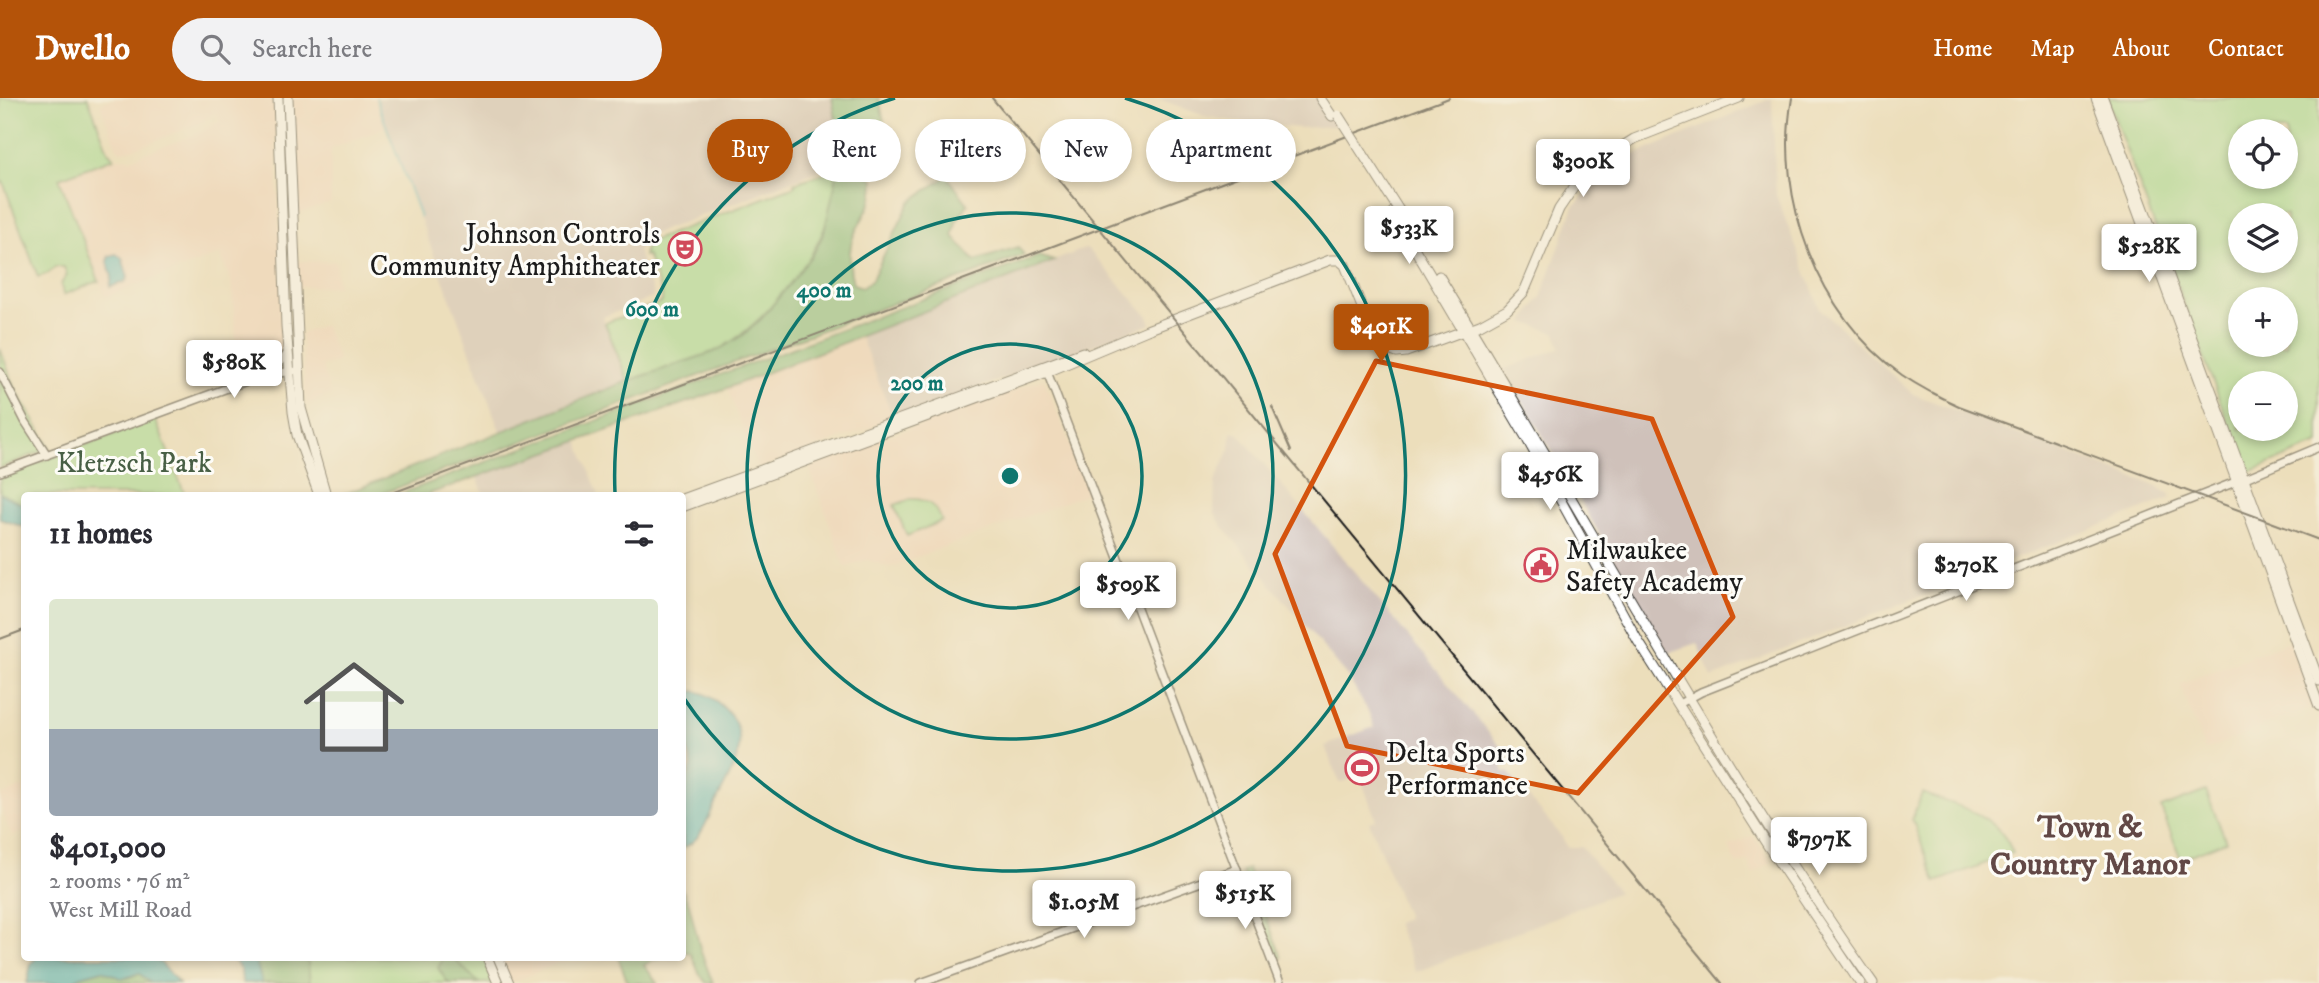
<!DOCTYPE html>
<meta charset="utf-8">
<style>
body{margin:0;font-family:"IM FELL DW Pica",serif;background:#f2f2f3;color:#2b2b33;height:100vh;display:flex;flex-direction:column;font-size:26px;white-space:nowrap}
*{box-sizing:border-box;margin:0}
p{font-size:23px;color:#7c7c81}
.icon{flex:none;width:38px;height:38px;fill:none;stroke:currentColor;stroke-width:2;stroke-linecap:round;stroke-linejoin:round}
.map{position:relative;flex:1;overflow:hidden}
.details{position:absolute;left:21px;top:394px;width:665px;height:469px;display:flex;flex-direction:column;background:#fff;border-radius:7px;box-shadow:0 4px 10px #0003}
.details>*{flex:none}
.banner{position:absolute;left:707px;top:21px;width:665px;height:63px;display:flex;gap:14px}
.fabs{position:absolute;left:2228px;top:21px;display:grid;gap:14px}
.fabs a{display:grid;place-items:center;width:70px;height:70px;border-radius:50%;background:#fff;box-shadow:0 4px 10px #0003;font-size:35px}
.price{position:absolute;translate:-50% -60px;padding:0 16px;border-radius:7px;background:#fff;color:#222;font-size:23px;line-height:46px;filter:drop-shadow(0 2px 4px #0008)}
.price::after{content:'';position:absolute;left:50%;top:42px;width:21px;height:16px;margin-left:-10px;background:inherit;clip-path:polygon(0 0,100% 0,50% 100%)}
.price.active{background:#b45309;color:#fff}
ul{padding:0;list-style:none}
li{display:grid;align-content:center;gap:14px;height:371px;padding:0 28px}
li span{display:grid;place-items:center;height:217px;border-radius:7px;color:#555}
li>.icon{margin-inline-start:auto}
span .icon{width:126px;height:126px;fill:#fffc;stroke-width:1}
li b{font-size:30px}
h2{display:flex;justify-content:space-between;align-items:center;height:84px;padding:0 28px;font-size:30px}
.pill{padding:0 24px;border-radius:32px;background:#fff;box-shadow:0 4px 10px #0003;font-size:24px;line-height:63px}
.pill.active{background:#b45309;color:#fff}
header{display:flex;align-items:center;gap:42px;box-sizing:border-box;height:98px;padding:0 35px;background:#b45309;color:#fff}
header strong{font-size:33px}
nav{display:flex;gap:38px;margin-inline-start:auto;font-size:24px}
.search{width:490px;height:63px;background:#f2f2f3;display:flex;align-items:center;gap:18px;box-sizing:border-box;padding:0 24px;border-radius:38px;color:#7c7c81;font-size:26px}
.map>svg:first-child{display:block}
</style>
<header>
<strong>Dwello</strong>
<div class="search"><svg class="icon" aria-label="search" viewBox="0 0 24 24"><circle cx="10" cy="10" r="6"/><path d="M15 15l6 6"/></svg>Search here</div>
<nav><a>Home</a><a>Map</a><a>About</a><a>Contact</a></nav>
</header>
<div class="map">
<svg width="2319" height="885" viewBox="0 0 2319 885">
<rect width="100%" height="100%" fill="#fdfcf7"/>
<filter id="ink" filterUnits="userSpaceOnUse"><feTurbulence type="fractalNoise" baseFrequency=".0143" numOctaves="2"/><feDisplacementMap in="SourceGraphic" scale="14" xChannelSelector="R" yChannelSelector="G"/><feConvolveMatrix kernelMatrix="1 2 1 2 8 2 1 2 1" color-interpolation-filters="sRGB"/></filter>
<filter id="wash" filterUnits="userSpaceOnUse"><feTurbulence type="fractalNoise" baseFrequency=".00686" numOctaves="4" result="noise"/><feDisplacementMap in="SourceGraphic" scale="28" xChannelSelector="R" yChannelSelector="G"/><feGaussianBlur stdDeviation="1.57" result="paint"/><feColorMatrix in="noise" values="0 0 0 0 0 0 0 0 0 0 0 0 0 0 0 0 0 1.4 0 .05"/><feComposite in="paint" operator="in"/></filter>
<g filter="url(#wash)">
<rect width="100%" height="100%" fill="#ecdebb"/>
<g fill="#f2d5bd">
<path d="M115,0H275L284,257L276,266L239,281L231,184L220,156L105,199L59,80L114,60L130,61L194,37L219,23L216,15L198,26L133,51L121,53L117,50L100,6Z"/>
<path d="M288,0H375L386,29L331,51V105L296,116Z"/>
<path d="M298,163L336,164L337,188L299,189Z"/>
<path d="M325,227L338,261L336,264L322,268L331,297L306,307L301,235Z"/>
<path d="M860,238L894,321L758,371L727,290Z"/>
<path d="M1044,281L1089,395L891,469L867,462L845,469L811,375L810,367Z"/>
<path d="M2290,543L2315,608L2205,652L2180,586Z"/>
<path d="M24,688V734L12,738L0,708V698Z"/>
<path d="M1753,738L1772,764L1753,776L1748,763L1737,767L1729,748Z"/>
<path d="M498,859H572L511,885Z"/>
</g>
<g fill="#cfc1ba">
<path d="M375,0H832L837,26L836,66L643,140L638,154L653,195L652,200L603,219L628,283L500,333Z"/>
<path d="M1157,0H1320L1338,28L1299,30L1254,26L1204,18Z"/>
<path d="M1772,0L1776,97L1820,211L1913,296L2146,384L2169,395L2171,400L1712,580L1697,545L1668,555L1504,271L1560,250L1556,235L1524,224L1541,199L1574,108L1599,81L1634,57Z"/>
<path d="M1087,150L1148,218L1151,226L894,321L860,238Z"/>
<path d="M1232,334L1239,336L1510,660L1501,665L1504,674L1509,675L1562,739L1567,749H1581L1619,794L1416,874L1396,825L1407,820L1369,724L1376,722L1360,678L1340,685L1325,648L1374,629L1369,615L1348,579L1223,429L1214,414L1215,384L1230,351Z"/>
<path d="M578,343L599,397H484L477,379Z"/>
</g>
<g fill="#9bdb90" stroke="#5c7c56" stroke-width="2" fill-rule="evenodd">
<path d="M0,0H88L108,53L114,60L59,80L99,183L63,197L61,186L67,177L64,169H55L49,175L38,179L3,84L0,85Z"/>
<path d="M2107,0H2319V346L2247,375ZM2240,33H2286V79H2240ZM2240,117H2286V163H2240ZM2240,201H2286V247H2240ZM2240,285H2286V331H2240Z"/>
<path d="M835,72C843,135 772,221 720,251C692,266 657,273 628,283L605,225L662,204V196L647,157L644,158L646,145L795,88L794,85Z"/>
<path d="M0,250L14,288L50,350L0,370Z"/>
<path d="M155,321L185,397H24V415L0,396V378Z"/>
<path d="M911,401C927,400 936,408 942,423L907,438L894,407Z"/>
<path d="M2206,693L2226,743L2181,761L2161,710Z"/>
<path d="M1922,695C1959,709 1997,714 2013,755L1936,784L1912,721Z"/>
<path d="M1248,771L1282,860L1275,862L1242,773Z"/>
<path d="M242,859H484L494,885H249Z"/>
</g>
<g fill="#7cbb7a" stroke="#4c6c4b" stroke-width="2">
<path d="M832,0H879L891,59L889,68H862L861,74L874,81C874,108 864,115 854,137C848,152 849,171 853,186L862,189L871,183L910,104L947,78L968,106L956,124L953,138L975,163L1018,149L1024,157L378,397H342L628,283L716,253L743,237L761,221L793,182L816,151L824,134L836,82L837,26Z"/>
<path d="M1039,158L1054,163L727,290L426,397H397Z"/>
<path d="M682,791L689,806L701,854L713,885H706L699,875L691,856L685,853L683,858Z"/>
<path d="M255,859H302L308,865L310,885H262Z"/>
<path d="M444,859H452L479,885H448L438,870Z"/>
<path d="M618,859H682L653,862L644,867L657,885H628Z"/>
<path d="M102,872L116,878L128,880L139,875L143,877L150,885H71L81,878Z"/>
</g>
<g fill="#3eaeb9" stroke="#2d656a" stroke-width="2">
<path d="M116,156L122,160L128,179L125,184L110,189L112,179L107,163L109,158Z"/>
<path d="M0,395L24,407V429L0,421Z"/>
<path d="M695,593C707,596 714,600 723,609C757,641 730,675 714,708C706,725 701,742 683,750V690L692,668L688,652L683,643V595Z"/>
<path d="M37,859H149L161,865L179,885H150L139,875L123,881L102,872L81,878L71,885H27L31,865Z"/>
<path d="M232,859H255L262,885H242L241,873Z"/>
</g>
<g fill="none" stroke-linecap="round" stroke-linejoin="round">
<path stroke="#3eaeb9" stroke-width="2" d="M376,0L420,119"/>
</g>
</g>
<g filter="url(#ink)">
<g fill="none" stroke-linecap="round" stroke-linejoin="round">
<defs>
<g id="minor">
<path d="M1046,271L1280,885"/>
<path d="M0,274L25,323L47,357"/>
<path d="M266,274L278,267L288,255"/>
<path d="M0,374L260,278L293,273"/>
<path d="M1679,606L1701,594L2243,381L2319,349"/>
<path d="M921,885L1237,771"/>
</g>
<g id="major">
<path d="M278,0L286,228L293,314L297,337L319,397"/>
<path d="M288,0L301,310L326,397"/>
<path d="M1320,0L1332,18"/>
<path d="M2096,0L2319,608"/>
<path d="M2103,0L2319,583"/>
<path d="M1393,114L1527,341L1638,543L1770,751L1860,885"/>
<path d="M1439,178C1584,414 1713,659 1873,885"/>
<path d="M682,401L1083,254"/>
<path d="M682,409L1047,274L1147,232L1330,162H1339L1345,167L1374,239L1386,251L1397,255L1406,254L1480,227L1507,212L1524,194L1559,111L1576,86L1599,63L1634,41L1739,0"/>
<path d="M487,859L498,885"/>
<path d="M498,859L509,885"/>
</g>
</defs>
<use href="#minor" stroke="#3b3934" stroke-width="10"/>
<use href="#major" stroke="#3b3934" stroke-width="11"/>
<use href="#minor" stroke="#fff" stroke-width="7"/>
<use href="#major" stroke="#fff" stroke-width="9"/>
<g stroke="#1c1c1c" stroke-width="2">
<path d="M992,0L1722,885"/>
<path d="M1792,0C1774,101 1818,217 1902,277C1920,289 1939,299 1959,308L2319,442"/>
<path d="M1272,309L1291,353"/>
<path d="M387,397L1449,0"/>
<path d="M0,541L24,532"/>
</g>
<defs>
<path id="major-bridge" d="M1338,17L1402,117"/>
</defs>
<use href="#major-bridge" stroke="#3b3934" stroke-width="11" stroke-linecap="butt"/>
<use href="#major-bridge" stroke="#fff" stroke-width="9"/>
</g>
</g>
<path d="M0 0H2319V885H0ZM1376,263L1652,321L1733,519L1578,695L1347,648L1275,456Z" fill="#ecdebb" fill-opacity=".55" fill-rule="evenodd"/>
<path fill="none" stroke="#d4530e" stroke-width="5" stroke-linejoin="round" d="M1376,263L1652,321L1733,519L1578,695L1347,648L1275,456Z"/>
<g fill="none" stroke="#0f766e" stroke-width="3.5">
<circle cx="1010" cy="378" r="132"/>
<circle cx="1010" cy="378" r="263"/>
<path d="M615 395A395 395 0 0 1 895 0M1125 0A395 395 0 1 1 683 599"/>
</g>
<defs>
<symbol id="theatre-ring" viewBox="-11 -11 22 22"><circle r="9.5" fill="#fdfcf7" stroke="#d1495b" stroke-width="1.5"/><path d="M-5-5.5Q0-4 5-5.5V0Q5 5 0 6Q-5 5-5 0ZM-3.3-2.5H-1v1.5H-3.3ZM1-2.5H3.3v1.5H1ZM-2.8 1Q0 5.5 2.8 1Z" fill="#d1495b"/></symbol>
<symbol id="civic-ring" viewBox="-11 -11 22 22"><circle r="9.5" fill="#fdfcf7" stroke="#d1495b" stroke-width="1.5"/><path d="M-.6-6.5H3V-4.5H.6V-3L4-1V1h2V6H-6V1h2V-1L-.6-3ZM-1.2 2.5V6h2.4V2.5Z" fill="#d1495b"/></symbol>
<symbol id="stadium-ring" viewBox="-11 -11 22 22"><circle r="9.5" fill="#fdfcf7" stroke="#d1495b" stroke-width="1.5"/><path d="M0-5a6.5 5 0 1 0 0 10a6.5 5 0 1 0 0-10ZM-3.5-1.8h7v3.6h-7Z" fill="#d1495b"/></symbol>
</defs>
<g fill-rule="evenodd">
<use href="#theatre-ring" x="666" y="132" width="38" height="38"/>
<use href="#civic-ring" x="1522" y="448" width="38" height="38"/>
<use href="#stadium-ring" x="1343" y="651" width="38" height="38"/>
</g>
<g text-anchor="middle" stroke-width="6" stroke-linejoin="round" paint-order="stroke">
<g font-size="28" fill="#1c1c1c" stroke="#fdfcf7" text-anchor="start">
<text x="660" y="145" text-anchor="end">Johnson Controls<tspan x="660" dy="32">Community Amphitheater</tspan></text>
<text x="1566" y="461">Milwaukee<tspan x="1566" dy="32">Safety Academy</tspan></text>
<text x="1386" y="664">Delta Sports<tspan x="1386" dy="32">Performance</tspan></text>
</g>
<g font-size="28" fill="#485f45" stroke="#fdfcf7">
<text x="134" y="374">Kletzsch Park</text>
</g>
<g font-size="32" font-weight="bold" fill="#624846" stroke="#fdfcf7">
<text x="2090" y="739">Town &amp;<tspan x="2090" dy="37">Country Manor</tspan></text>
</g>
</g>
<circle cx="1010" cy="378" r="10" fill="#0f766e" stroke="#fdfcf7" stroke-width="3.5"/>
<g font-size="21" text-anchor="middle" font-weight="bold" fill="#0f766e" stroke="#fdfcf7" stroke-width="6" stroke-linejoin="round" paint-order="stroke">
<text x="824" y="199">400 m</text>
<text x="652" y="218">600 m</text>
<text x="917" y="292">200 m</text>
</g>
</svg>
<div class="fabs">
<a><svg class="icon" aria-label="locate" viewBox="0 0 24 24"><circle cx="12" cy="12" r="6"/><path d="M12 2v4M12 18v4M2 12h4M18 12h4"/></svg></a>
<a><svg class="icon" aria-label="layers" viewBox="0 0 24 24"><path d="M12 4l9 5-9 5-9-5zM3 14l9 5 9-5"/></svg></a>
<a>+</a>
<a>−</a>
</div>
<b class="price" style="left:1583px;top:101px">$300K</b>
<b class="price" style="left:1409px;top:168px">$533K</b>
<b class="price" style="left:2149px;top:186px">$528K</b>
<b class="price active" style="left:1381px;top:266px">$401K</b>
<b class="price" style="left:234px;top:302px">$580K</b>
<b class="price" style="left:1550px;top:414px">$456K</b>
<b class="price" style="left:1966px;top:505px">$270K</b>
<b class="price" style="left:1128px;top:524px">$509K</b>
<b class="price" style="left:1819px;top:779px">$797K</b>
<b class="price" style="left:1245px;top:833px">$515K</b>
<b class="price" style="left:1084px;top:842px">$1.05M</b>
<div class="banner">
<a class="pill active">Buy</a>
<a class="pill">Rent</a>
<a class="pill">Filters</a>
<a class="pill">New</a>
<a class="pill">Apartment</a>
</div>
<section class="details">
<h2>11 homes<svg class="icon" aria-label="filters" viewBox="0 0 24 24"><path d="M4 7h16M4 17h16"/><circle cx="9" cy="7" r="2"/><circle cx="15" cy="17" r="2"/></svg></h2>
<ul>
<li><span style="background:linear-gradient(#dfe7d0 60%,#9aa5b1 0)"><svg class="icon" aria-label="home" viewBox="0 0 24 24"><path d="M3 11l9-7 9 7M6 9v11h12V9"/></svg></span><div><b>$401,000</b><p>2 rooms · 76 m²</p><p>West Mill Road</p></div></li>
</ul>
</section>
</div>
